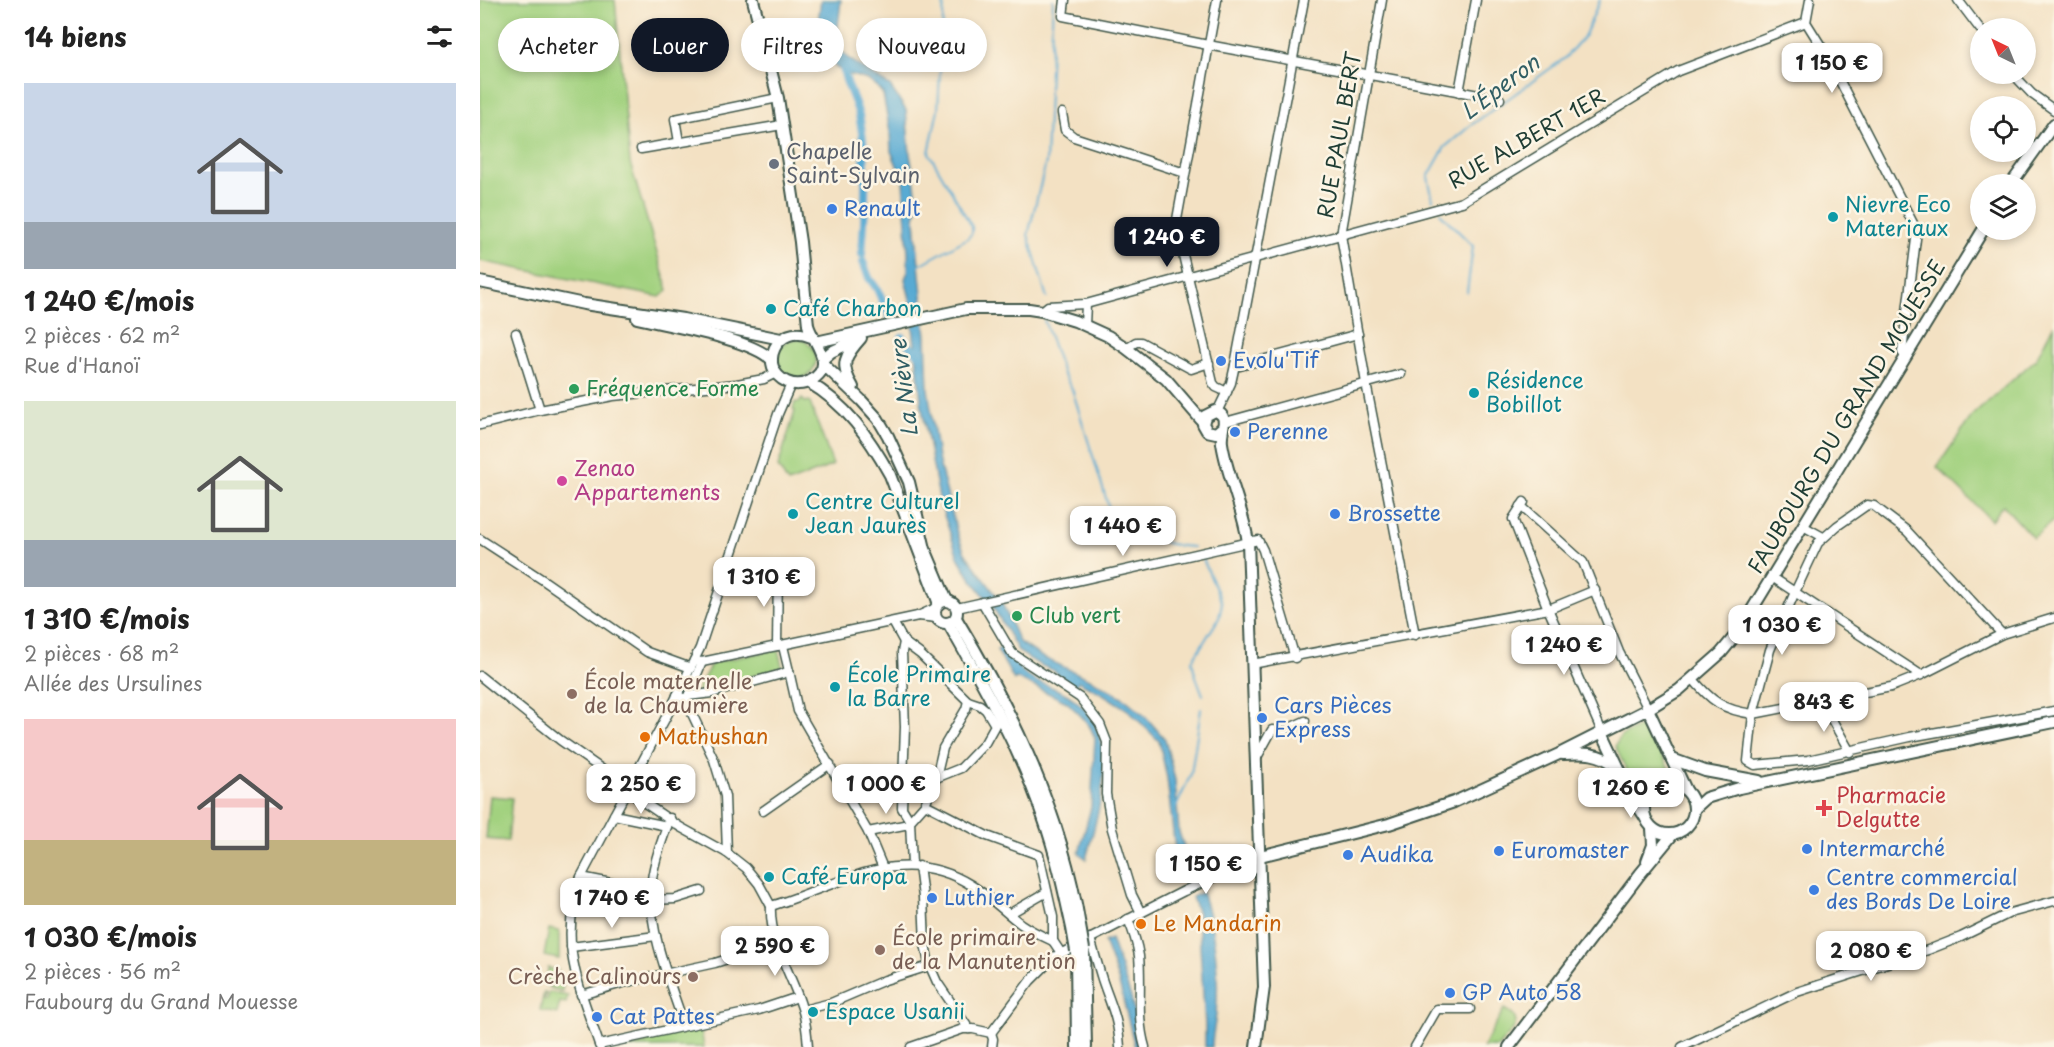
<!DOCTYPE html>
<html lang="fr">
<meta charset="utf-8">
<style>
body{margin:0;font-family:"Playpen Sans",sans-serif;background:#f2f2f2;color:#222;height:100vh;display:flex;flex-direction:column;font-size:22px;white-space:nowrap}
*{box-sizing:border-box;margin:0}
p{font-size:20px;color:#767676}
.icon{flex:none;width:33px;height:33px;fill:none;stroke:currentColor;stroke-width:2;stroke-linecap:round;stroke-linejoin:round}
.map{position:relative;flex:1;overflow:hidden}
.sheet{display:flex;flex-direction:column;background:#fff;width:480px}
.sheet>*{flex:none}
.guide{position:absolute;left:18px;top:18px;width:570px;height:54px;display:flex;gap:12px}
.needle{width:39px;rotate:317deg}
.fabs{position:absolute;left:1490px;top:18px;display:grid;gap:12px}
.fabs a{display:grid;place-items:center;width:66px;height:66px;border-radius:50%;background:#fff;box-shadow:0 3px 9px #0003;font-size:30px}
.price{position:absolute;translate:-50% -51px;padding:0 14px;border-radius:12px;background:#fff;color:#222;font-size:20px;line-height:39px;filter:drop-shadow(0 2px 3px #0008)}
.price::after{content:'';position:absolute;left:50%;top:36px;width:18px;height:14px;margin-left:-9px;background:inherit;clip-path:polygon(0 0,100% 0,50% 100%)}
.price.on{background:#111827;color:#fff}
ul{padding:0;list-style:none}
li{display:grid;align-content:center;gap:12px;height:318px;padding:0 24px}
li span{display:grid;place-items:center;height:186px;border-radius:0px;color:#555}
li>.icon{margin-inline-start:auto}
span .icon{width:108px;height:108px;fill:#fffc;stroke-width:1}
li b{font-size:26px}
h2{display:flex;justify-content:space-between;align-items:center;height:72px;padding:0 24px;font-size:26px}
.pill{padding:0 21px;border-radius:27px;background:#fff;box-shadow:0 3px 9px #0003;font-size:21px;line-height:54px}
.pill.on{background:#111827;color:#fff}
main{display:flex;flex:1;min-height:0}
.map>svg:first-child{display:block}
</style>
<main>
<section class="sheet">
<h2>14 biens<svg class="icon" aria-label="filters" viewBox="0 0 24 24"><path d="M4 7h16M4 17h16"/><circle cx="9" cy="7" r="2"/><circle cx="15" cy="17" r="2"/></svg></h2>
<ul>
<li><span style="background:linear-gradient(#c9d6e8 75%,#9aa5b1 0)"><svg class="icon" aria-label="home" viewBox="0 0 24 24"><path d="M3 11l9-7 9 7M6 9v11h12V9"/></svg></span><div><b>1 240 €/mois</b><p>2 pièces · 62 m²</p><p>Rue d'Hanoï</p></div></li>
<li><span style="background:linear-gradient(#dfe7d0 75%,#9aa5b1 0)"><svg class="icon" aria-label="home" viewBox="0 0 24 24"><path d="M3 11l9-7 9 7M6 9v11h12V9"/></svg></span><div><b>1 310 €/mois</b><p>2 pièces · 68 m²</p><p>Allée des Ursulines</p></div></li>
<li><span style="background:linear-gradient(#f6c9c9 65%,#c2b280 0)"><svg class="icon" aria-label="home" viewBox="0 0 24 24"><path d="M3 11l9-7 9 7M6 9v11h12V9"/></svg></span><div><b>1 030 €/mois</b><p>2 pièces · 56 m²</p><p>Faubourg du Grand Mouesse</p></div></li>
</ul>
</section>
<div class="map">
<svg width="1574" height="1047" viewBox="0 0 1574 1047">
<rect width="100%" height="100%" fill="#fcf5e5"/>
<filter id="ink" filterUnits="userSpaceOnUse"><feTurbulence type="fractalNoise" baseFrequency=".0167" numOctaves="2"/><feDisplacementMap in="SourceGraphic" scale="12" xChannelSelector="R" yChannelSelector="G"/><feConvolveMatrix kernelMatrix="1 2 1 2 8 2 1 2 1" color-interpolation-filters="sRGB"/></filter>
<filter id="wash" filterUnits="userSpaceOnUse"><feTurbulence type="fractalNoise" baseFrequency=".008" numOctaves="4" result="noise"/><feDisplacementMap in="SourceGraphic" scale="24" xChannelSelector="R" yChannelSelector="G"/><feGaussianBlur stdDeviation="1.35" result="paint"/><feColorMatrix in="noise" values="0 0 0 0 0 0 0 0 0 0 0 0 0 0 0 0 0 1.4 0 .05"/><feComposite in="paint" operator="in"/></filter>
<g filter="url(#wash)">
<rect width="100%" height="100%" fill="#f3e1c3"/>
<g fill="#a2d17f" stroke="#60875a" stroke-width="1.5">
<path d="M0,0H135L150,163L188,290L180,297L0,261Z"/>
<path d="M1574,324V520L1553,538L1523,505L1511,520L1457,467L1492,416L1556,359Z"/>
<circle cx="316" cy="359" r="20"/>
<path d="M322,399L325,402L329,401L330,403L353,465L308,483L298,467L315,411L313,409L315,402L319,403Z"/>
<path d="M298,649L302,666L301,668L247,683L246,686L219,692L218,688L232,663Z"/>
<path d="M1162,726L1169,728L1192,775L1178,778L1156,790L1135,746L1141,736Z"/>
<path d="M10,796L32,798L28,841L6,839Z"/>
<path d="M69,929L79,931V959L64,956Z"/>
<path d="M68,968L78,970L77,976L85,977L82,991L70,988L71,982H69L68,986H66Z"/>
<path d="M64,992L66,993L64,999L67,1000L69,992L88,996L86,1003L80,1002L77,1014L60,1010Z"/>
<path d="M1024,1009C1048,1021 1030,1032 1018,1047H1003Z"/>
<path d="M216,1027L217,1030L221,1029L224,1047H147L167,1042V1037Z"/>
</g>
<g fill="#58aad3" stroke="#3c7484" stroke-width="1.5">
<path d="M341,0H361L357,36L359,48L369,59L410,86L426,110L430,154L438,203L435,218L436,233L446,336L448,389L458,458L477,533L485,553L522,603L539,642L562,657L614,681L644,698L666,717L685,739L695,780L699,832L714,877L706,881L695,850L687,778L679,741L648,710L623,694L598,681L594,689L587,685L575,671L558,664L539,652L513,607L489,576L478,557L460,503L442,409L433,327L429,310L431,303L425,279L428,271V254L423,180L411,151L410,132L403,94L397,87L388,80L368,74L355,67L346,40L339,31L338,22Z"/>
<path d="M521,647H523C533,661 542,675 558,682C569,686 578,689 588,695C645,731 620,806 606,859L599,853L611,807L615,738L610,727L603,718L587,702L536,678L534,680L517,650Z"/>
<path d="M722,892C735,929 740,974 736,1014C735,1025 732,1036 732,1047H725V1026L718,914L712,897Z"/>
<path d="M631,939L651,997L662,1047H655L638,979L624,942Z"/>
</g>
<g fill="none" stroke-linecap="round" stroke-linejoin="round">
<g stroke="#58aad3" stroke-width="2">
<path d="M953,200L948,177L965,147L990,126L1085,58L1105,35L1120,0"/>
<path d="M960,213L993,246L987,292"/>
<path d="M438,266L488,238L492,233V227L449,153L458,109L464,0"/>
<path d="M567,298L548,235L566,162L573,0"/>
<path d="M564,320L583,374L592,389L634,524C641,529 648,530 657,533C676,539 692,547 713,547"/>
<path d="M723,559L742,603L739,618L712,661L715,674L723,695"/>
<path d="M696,807L711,774L721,709"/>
</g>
<g stroke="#58aad3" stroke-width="8">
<path d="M363,63C363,82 377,101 380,120C388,162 385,212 382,254"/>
<path d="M383,262L389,278L397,289L410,318"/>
<path d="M422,337L429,346L441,356"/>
</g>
</g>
</g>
<g filter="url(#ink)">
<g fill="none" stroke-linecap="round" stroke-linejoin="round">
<defs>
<g id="minor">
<path d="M585,0L583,16L728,45L1020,99"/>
<path d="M737,0L696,225L733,383L736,387L747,392"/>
<path d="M902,0L861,235L886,383L935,635"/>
<path d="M1330,0L1326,22L1346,54L1437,231L1422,352L1426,358"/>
<path d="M1478,0L1500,29"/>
<path d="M1533,74L1552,94L1574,110"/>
<path d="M979,92L996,0"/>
<path d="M582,113L585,130L594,137L705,173"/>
<path d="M199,142L195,119L298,98"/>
<path d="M161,149L302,125"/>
<path d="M562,311L568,306L606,304L982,202L1198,71L1326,22"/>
<path d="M605,325L606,304"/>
<path d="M36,333L60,410"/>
<path d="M646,348L656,342H661L711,369L729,363"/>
<path d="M755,365L760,366L878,334"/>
<path d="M737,412L751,383L755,365L824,0"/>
<path d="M745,422L921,374"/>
<path d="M0,425L60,410L133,396L257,384L284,379L296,373"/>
<path d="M1044,502L1033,519L1066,604L1122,732"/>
<path d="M1041,506L1103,562L1139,652L1168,709"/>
<path d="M1323,526L1343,537"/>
<path d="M0,539L63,580L167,652L211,668"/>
<path d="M1292,577L1441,675"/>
<path d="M502,602L532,653L600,698L620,724L627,742L626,794L632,829L652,895L661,913"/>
<path d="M477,608L778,540L783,550L815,658"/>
<path d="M438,616L457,618"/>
<path d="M413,622L424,642L440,654L488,701L500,705L506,710L515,725L505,743L481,768L456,778"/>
<path d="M1522,634L1427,531L1394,506L1387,505L1357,526L1338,543L1315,592L1290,650L1273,714L1268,761L1275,765L1328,760L1430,737L1574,711"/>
<path d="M424,642L422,652L425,727L422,808L430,821"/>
<path d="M297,646L298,567"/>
<path d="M214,661L222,662C294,646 366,632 438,616L456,608"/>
<path d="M772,664L1069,609L1115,590"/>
<path d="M309,671L318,711L388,832L403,868"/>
<path d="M0,676L80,740L133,777L147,791L200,827L247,853L266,868L279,884L291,906"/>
<path d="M1212,678C1231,701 1243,710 1273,714L1411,687L1441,675L1522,634L1574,618"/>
<path d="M197,695L205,699L234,760L245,796L247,853"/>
<path d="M208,696L222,662"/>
<path d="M205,699L208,696L232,693L302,674L309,671L303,646"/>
<path d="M1342,702L1370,752"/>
<path d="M776,759L792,730L803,731L825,721"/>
<path d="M445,804L507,836L559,855L573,917V941L581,953"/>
<path d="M283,811L350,764"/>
<path d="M134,815L187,826"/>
<path d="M190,818C182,841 172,865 171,890C169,933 191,985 204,1025"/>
<path d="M388,832L429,824"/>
<path d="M432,865L430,821L445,804L456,778L463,748L486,709L488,701"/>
<path d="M439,866L443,897L445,944L449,964L457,982L489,1029"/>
<path d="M101,877L171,891"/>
<path d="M172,900L195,899L221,891"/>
<path d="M291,906C358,886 422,841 491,885C509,896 524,911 541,924C551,931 562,936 573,941"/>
<path d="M291,906C289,941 311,973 321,1005C326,1019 327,1032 328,1047"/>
<path d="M529,914L567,892"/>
<path d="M648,919C653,931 657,943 659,956C662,987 656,1017 665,1047"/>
<path d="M610,938C614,952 618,966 622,979C631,1006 638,1017 640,1047"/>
<path d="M91,947L176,936"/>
<path d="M101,995L143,983L235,963L297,943"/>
<path d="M323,1010L351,1003L405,980L449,966"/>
<path d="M511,1033L550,981L574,957L704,891L780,856"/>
<path d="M511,1033L513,1039L512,1047"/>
<path d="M119,1045L279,1010L318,997"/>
<path d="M120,1047C99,985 77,943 101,877L193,704L220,648L298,414L311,384"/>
<path d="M431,1047L483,1029H493L511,1033"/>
<path d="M935,1047L957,1009H990"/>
<path d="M1202,1047L1317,992L1448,950L1481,937L1530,913L1574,901"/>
</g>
<g id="major">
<path d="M273,0L298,98L320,242L328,325C333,343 358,366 330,381C323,385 314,385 307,382C276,368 297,321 331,337"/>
<path d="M1531,184L1574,124"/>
<path d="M0,282L104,304L203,319L301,339"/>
<path d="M157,318C189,326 270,338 292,360"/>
<path d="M336,342L486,309H549L562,311L595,321L628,336L646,348L686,379L723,422"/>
<path d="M343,359L351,352L376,340"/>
<path d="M343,364L381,400L398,419L408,436L429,482L445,549L467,601"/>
<path d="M328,382C366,404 389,437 410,475L459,604"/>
<path d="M373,387C359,364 365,356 381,338"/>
<path d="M743,427L736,433L727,431L723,424L725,416L735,411C751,416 740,430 742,443C747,476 763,508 768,542L784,987L776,1047"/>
<circle cx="466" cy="612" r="11"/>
<path d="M476,618C534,713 582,815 600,926"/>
<path d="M468,623C504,686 540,748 563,817C576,853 584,891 592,928"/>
<path d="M1168,709L1206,790"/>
<path d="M1122,732L1154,800L1165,817"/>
<path d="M1083,754C1104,753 1119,752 1136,766"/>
<path d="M1192,759L1225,771L1279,781"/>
<circle cx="1189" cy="809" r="25"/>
<path d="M1214,809L1226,798L1259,788L1574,722"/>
<path d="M780,856L909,824L974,802L1079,754L1168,709L1199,690L1241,653L1259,631L1503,230"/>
<path d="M1167,861L1173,845L1172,828"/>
<path d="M604,949L606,1047"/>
<path d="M596,951L597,1047"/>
<path d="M1029,1047L1160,874L1193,834"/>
</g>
</defs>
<use href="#minor" stroke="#3f5649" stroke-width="11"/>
<use href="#major" stroke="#3f5649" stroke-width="14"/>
<use href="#minor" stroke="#fff" stroke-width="8"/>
<use href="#major" stroke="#fff" stroke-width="10"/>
<defs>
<g id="major-bridge">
<path d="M600,926L604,949"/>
<path d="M592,928L596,951"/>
</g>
</defs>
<use href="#major-bridge" stroke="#3f5649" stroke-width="14" stroke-linecap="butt"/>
<use href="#major-bridge" stroke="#fff" stroke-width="10"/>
</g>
</g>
<circle fill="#6b7280" stroke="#fcf5e5" stroke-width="2" cx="294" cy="164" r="6"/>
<g fill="#3f7fe0" stroke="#fcf5e5" stroke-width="2">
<circle cx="352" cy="209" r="6"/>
<circle cx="741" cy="361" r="6"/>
<circle cx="755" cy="432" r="6"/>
<circle cx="855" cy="514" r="6"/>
<circle cx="782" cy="718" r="6"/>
<circle cx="1327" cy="849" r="6"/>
<circle cx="1019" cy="851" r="6"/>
<circle cx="868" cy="855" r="6"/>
<circle cx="1334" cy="890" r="6"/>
<circle cx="452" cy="898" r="6"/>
<circle cx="970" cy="993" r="6"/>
<circle cx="117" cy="1017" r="6"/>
</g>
<g fill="#0f9aa8" stroke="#fcf5e5" stroke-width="2">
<circle cx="1353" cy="217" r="6"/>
<circle cx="291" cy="309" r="6"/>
<circle cx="994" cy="393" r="6"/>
<circle cx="313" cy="514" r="6"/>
<circle cx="355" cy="687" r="6"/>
<circle cx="289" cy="877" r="6"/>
<circle cx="333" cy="1012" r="6"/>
</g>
<g fill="#2e9e5b" stroke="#fcf5e5" stroke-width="2">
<circle cx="94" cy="389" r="6"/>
<circle cx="537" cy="616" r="6"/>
</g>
<circle fill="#d1479c" stroke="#fcf5e5" stroke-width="2" cx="82" cy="481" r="6"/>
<g fill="#8d6e63" stroke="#fcf5e5" stroke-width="2">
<circle cx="92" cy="694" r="6"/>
<circle cx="400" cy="950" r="6"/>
<circle cx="213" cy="977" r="6"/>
</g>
<g fill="#e8710a" stroke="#fcf5e5" stroke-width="2">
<circle cx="165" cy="737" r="6"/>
<circle cx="661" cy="924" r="6"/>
</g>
<path fill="#e0444e" stroke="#fcf5e5" stroke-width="2" d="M1341 799h6v6h6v6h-6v6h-6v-6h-6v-6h6z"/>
<g text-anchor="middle" stroke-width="5" stroke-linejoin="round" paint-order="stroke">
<g font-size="21" fill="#1f3d34" stroke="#fcf5e5">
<text transform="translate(860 135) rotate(-80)" y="7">RUE PAUL BERT</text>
<text transform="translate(1047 139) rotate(-30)" y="7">RUE ALBERT 1ER</text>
<text transform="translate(1367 417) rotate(-59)" y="7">FAUBOURG DU GRAND MOUESSE</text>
</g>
<g font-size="21" fill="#5b616d" stroke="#fcf5e5" text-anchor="start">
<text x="306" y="159">Chapelle<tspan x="306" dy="24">Saint-Sylvain</tspan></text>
</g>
<g font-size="21" fill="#0d838f" stroke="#fcf5e5" text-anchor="start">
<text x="1365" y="212">Nievre Eco<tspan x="1365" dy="24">Materiaux</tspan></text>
<text x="303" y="316">Café Charbon</text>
<text x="1006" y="388">Résidence<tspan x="1006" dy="24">Bobillot</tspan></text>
<text x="325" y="509">Centre Culturel<tspan x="325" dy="24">Jean Jaurès</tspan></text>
<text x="367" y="682">École Primaire<tspan x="367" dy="24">la Barre</tspan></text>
<text x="301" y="884">Café Europa</text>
<text x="345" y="1019">Espace Usanii</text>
</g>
<g font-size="21" fill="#366cbe" stroke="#fcf5e5" text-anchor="start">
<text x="364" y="216">Renault</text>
<text x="753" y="368">Evolu'Tif</text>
<text x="767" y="439">Perenne</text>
<text x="867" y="521">Brossette</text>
<text x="794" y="713">Cars Pièces<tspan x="794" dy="24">Express</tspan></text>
<text x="1339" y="856">Intermarché</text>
<text x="1031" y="858">Euromaster</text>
<text x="880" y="862">Audika</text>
<text x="1346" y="885">Centre commercial<tspan x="1346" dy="24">des Bords De Loire</tspan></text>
<text x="464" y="905">Luthier</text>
<text x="982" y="1000">GP Auto 58</text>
<text x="129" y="1024">Cat Pattes</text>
</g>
<g font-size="21" fill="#27864d" stroke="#fcf5e5" text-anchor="start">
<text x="106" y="396">Fréquence Forme</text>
<text x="549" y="623">Club vert</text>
</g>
<g font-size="21" fill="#b23c85" stroke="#fcf5e5" text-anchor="start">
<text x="94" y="476">Zenao<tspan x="94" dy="24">Appartements</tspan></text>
</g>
<g font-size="21" fill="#785e54" stroke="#fcf5e5" text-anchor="start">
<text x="104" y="689">École maternelle<tspan x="104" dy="24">de la Chaumière</tspan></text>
<text x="412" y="945">École primaire<tspan x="412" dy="24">de la Manutention</tspan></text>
<text x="201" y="984" text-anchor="end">Crèche Calinours</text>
</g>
<g font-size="21" fill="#c56008" stroke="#fcf5e5" text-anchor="start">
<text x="177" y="744">Mathushan</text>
<text x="673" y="931">Le Mandarin</text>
</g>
<g font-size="21" fill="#be3a42" stroke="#fcf5e5" text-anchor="start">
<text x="1356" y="803">Pharmacie<tspan x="1356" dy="24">Delgutte</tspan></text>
</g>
<g font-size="22" font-style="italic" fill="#305e64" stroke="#fcf5e5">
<text transform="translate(1020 87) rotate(-37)" y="8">L'Éperon</text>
<text transform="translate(424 388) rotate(-97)" y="8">La Nièvre</text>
</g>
</g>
</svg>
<div class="fabs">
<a><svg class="needle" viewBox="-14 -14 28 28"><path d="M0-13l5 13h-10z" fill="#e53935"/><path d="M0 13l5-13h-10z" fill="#767676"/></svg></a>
<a><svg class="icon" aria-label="locate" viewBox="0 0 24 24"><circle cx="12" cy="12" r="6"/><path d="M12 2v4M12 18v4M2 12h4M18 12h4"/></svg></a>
<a><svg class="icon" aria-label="layers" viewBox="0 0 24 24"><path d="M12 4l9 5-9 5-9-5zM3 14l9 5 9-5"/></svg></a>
</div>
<b class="price" style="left:1352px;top:94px">1 150 €</b>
<b class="price on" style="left:687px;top:268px">1 240 €</b>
<b class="price" style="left:643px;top:557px">1 440 €</b>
<b class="price" style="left:284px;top:608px">1 310 €</b>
<b class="price" style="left:1302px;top:656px">1 030 €</b>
<b class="price" style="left:1084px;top:676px">1 240 €</b>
<b class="price" style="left:1344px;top:733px">843 €</b>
<b class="price" style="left:161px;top:815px">2 250 €</b>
<b class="price" style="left:406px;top:815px">1 000 €</b>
<b class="price" style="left:1151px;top:819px">1 260 €</b>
<b class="price" style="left:726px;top:895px">1 150 €</b>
<b class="price" style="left:132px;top:929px">1 740 €</b>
<b class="price" style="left:295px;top:977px">2 590 €</b>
<b class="price" style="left:1391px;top:982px">2 080 €</b>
<div class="guide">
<a class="pill">Acheter</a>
<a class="pill on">Louer</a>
<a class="pill">Filtres</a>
<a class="pill">Nouveau</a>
</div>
</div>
</main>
